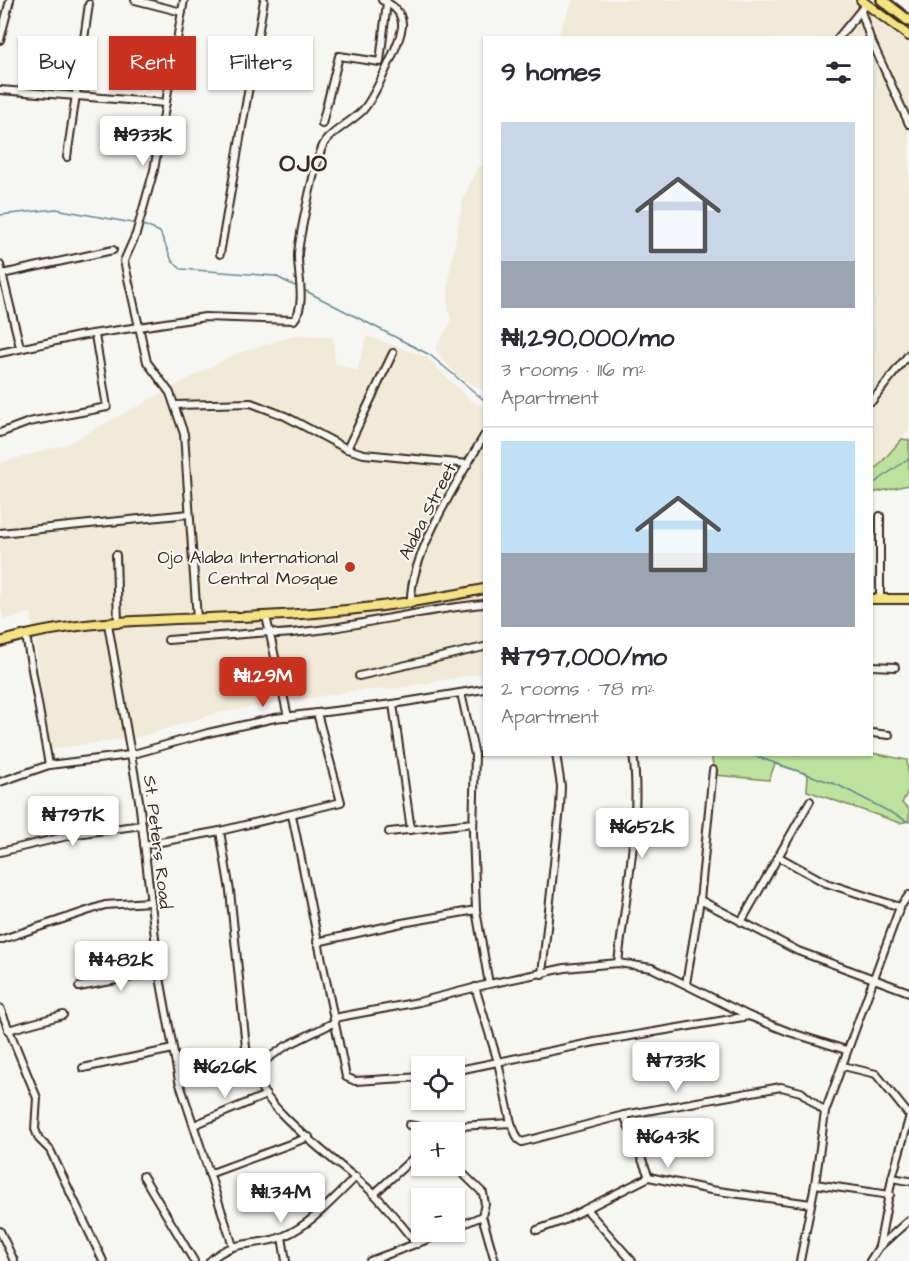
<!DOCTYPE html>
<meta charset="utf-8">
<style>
body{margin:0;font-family:"Architects Daughter",sans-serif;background:#f7f7f7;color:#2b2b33;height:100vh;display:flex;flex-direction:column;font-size:22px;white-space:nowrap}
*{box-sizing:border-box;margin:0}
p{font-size:20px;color:#7c7c81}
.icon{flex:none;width:33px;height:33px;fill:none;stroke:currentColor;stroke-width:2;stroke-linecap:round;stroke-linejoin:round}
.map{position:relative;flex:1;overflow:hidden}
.sheet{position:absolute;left:483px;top:36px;width:390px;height:720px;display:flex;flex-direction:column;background:#fff;border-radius:0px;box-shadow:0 2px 4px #0004}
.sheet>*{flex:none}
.guide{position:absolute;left:18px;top:36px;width:375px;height:54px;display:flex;gap:12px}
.fabs{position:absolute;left:411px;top:1056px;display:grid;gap:12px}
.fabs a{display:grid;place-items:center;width:54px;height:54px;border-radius:0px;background:#fff;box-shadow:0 2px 4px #0004;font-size:30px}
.price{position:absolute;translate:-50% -51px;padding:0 14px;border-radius:6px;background:#fff;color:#222;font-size:20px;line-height:39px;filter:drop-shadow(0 2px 3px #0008)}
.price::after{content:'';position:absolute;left:50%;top:36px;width:18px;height:14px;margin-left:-9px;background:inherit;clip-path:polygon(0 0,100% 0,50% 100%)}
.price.on{background:#c8321e;color:#fff}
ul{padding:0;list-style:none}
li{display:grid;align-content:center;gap:12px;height:318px;padding:0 18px}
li+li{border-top:2px solid #e1e1e2}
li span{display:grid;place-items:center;height:186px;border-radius:0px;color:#555}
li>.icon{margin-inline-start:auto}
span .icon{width:108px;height:108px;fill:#fffc;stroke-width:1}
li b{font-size:26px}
h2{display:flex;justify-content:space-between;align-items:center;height:72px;padding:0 18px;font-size:26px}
.chip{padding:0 21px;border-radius:0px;background:#fff;box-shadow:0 2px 4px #0004;font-size:21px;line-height:54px}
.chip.on{background:#c8321e;color:#fff}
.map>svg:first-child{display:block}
</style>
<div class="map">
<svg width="909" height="1261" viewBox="0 0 909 1261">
<rect width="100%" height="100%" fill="#f6f6f2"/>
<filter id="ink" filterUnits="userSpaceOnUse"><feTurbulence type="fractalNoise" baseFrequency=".0167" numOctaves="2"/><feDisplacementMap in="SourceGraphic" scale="12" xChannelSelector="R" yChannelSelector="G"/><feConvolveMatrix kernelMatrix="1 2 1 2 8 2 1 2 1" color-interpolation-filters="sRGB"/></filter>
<g filter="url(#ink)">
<g fill="#f2ead8">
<path d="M573,0H851L909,39V431L872,473V38H557Z"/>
<path d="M484,165V391L455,374L435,349L452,321L448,310V283L463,199L478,167Z"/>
<path d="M296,335L333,337L335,363L357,371L367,336L426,357L470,400L484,408V673L392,689L353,691L217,713L139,737L50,749L31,613L4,620L0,605V463L67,444L233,355Z"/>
</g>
<g fill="#bde29d" stroke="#7c865e" stroke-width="1.5">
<path d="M902,439L909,440V485L872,493V473Z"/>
<path d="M872,753L907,760L909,789L902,803L909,809V821L900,823L807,791L808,774L775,764L769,780L715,775L711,755Z"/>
</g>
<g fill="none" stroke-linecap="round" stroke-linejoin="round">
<g stroke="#648992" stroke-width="1.5">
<path d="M0,215L56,209L138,224"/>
<path d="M143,225L160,232L172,261L181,269L275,276L297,287"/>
<path d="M304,290L430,355L484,400"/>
<path d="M872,481L876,482L909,458"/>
<path d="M749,754L838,785L909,822"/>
</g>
<defs>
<g id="minor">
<path d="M135,0L182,12"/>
<path d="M184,0L154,170L136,234L124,261L147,362L170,393L184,434L197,619"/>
<path d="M861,11L870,38"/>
<path d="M838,38L866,4"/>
<path d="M0,40L10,0"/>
<path d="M872,42L909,124"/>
<path d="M0,90L166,103"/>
<path d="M322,124L339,56L380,62L387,2"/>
<path d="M67,157L89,4"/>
<path d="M220,254L264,0"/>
<path d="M0,265L20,347"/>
<path d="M2,274L113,250"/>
<path d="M0,353L79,336L205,317L294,320C307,305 297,272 298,253C300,235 316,154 325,142C331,132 354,120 363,110C373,99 404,36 402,23C401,11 392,5 382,0"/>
<path d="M872,401L909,354"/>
<path d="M176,405L251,403L285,416L347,449L364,454L468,464"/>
<path d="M0,433L29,422L107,407L95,335"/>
<path d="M347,449L393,353"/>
<path d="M880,516V599"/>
<path d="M0,533L189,514"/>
<path d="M116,555L118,624"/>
<path d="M411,604C408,558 460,477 484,436"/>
<path d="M266,616L288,717"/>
<path d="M108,624L139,800L159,972L179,1081L233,1246"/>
<path d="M26,636L49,765"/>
<path d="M168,640L270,632L277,634C348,630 414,610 484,604"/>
<path d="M872,666L895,667"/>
<path d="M359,676L484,647"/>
<path d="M461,693L475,755L473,833L476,910L489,984"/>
<path d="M393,704L411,830"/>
<path d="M872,733L889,735"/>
<path d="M0,782L49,765L130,755L208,733L275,718L393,704L484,689"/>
<path d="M292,815L346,1077L355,1081L422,1077"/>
<path d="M220,831L230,891L247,1057L255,1071"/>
<path d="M389,832L473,823"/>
<path d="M144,845L220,831L341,802L317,713"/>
<path d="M0,852L76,834L142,825"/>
<path d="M779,857L826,883L900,907"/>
<path d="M700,900L798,951L909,992"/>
<path d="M741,922L810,801"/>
<path d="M0,940L105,905L150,902"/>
<path d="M317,942L402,923L476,910"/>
<path d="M618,963C625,899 642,818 633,754"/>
<path d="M542,974L560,808L561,786L556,754"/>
<path d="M686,984L700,900L713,770"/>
<path d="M79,987L159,972"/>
<path d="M475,987L498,1062L511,1123L518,1139L522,1142L624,1115L781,1087L801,1092L825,1112"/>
<path d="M0,1008L37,1098L35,1129L39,1139L50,1150L103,1261"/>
<path d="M334,1018L419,1002L489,984L565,968L618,963L652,968L749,1016L789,1032L846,1050"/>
<path d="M335,1022L286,1046L257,1066C242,1095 351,1172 372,1192C388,1207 402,1227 417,1244"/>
<path d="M8,1030L63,1015"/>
<path d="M843,1066L876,1074L909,1115"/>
<path d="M83,1068L173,1049"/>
<path d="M454,1071L595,1042L749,1016"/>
<path d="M624,1115L649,1177"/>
<path d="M194,1125L266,1095"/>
<path d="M409,1125L425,1128L511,1123"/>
<path d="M454,1165L483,1193L485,1204L482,1216L495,1261"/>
<path d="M209,1174L309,1137"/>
<path d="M143,1176L194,1261"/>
<path d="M892,1178L909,1181"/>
<path d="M815,1184L890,1195"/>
<path d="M374,1194L422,1150"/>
<path d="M586,1209L632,1261"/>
<path d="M454,1228L482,1216"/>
<path d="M537,1230L562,1221L649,1177L711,1190L811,1204"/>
<path d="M0,1231L14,1261"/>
<path d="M282,1237L286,1261"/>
<path d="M879,1247L892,1178L909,1119"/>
<path d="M210,1261C235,1237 258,1248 284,1236C312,1224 334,1198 356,1177"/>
<path d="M370,1261L447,1232"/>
<path d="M800,1261L815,1184L825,1112L900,907L909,895"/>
<path d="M870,1261L879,1247L909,1220"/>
</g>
<g id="major">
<path d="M861,0L909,36"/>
<path d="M872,599H909"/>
<path d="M0,642C82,617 178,620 263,616C338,613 411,604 484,589"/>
</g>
<path id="highway" d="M882,0L909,21"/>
</defs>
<use href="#minor" stroke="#3b2a1e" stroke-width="10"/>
<use href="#major" stroke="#3b2a1e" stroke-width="12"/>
<use href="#highway" stroke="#3b2a1e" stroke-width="14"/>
<use href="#minor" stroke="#f6f6f2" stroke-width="6"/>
<use href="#major" stroke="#f5e382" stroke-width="8"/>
<use href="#highway" stroke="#f5e382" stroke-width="9"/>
</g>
</g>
<circle fill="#c8321e" stroke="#f6f6f2" stroke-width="2" cx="350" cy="567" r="6"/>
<g text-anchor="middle" stroke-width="4.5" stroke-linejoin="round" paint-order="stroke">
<g font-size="18" fill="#3b2a1e" stroke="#f6f6f2">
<text transform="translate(427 511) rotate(-63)" y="6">Alaba Street</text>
<text transform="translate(158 842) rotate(83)" y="6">St. Peters Road</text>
</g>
<g font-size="18" fill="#3b2a1e" stroke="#f6f6f2" text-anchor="end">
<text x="338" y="563">Ojo Alaba International<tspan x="338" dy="21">Central Mosque</tspan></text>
</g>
<g font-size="24" font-weight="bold" letter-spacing="1.5" fill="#3b2a1e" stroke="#f6f6f2">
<text x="304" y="171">OJO</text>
</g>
</g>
</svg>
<div class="fabs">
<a><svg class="icon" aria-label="locate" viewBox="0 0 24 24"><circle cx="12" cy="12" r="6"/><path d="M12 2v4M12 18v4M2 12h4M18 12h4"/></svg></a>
<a>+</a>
<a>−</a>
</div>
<b class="price" style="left:143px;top:167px">₦933K</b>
<b class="price on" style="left:263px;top:708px">₦1.29M</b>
<b class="price" style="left:73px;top:847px">₦797K</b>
<b class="price" style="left:642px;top:859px">₦652K</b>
<b class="price" style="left:121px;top:992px">₦482K</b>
<b class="price" style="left:676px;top:1093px">₦733K</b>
<b class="price" style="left:225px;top:1099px">₦626K</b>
<b class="price" style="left:668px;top:1169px">₦643K</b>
<b class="price" style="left:281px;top:1224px">₦1.34M</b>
<div class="guide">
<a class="chip">Buy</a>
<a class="chip on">Rent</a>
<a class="chip">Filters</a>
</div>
<section class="sheet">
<h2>9 homes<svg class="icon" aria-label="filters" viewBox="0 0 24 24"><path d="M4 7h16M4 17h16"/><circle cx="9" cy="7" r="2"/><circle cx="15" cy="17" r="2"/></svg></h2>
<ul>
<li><span style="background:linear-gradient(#c9d6e8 75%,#9aa5b1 0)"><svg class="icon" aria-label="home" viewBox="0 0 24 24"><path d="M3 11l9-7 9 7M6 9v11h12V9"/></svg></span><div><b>₦1,290,000/mo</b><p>3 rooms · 116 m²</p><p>Apartment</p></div></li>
<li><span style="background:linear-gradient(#bfe0f5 60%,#9aa5b1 0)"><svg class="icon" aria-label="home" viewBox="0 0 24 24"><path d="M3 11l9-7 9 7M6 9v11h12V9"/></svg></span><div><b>₦797,000/mo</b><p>2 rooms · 78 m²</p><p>Apartment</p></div></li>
</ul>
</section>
</div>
